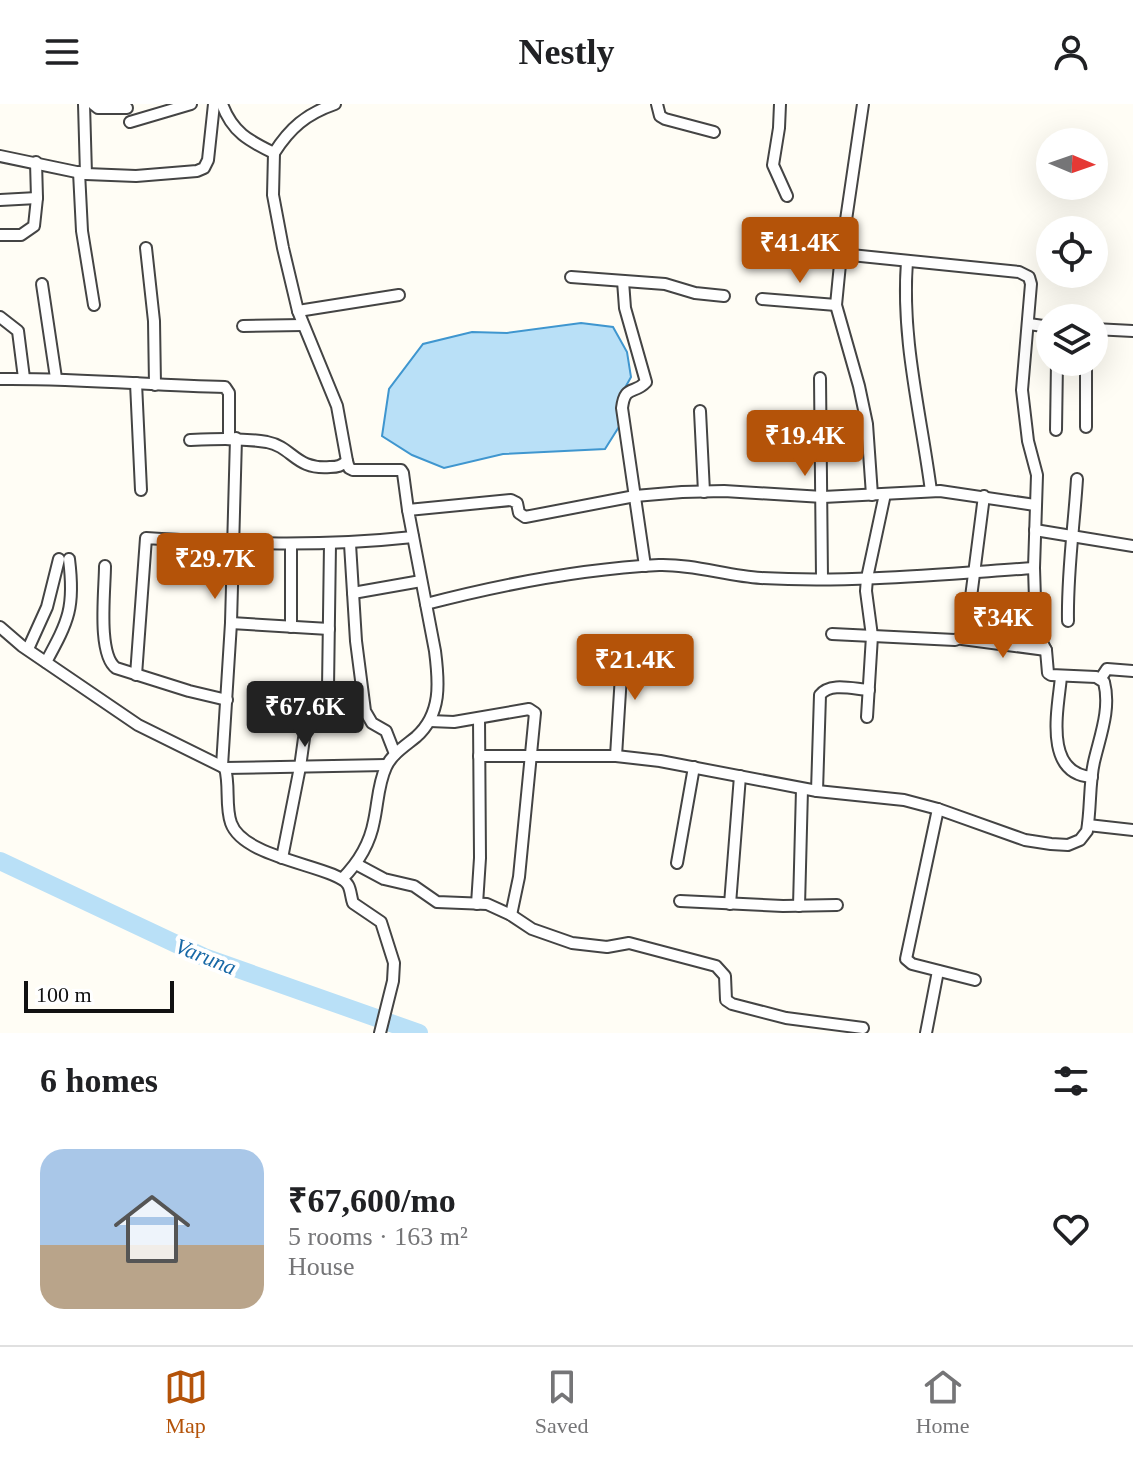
<!DOCTYPE html>
<meta charset="utf-8">
<style>
body{margin:0;font-family:"Times New Roman",serif;background:#f2f2f2;color:#202124;height:100vh;display:flex;flex-direction:column;font-size:30px;white-space:nowrap}
*{box-sizing:border-box;margin:0}
p{font-size:26px;color:#757577}
.icon{flex:none;width:44px;height:44px;fill:none;stroke:currentColor;stroke-width:2;stroke-linecap:round;stroke-linejoin:round}
.map{position:relative;height:929px;overflow:hidden}
.drawer{display:flex;flex-direction:column;background:#fff;flex:1}
.drawer>*{flex:none}
.needle{width:52px;rotate:92deg}
.buttons{position:absolute;left:1036px;top:24px;display:grid;gap:16px}
.buttons a{display:grid;place-items:center;width:72px;height:72px;border-radius:50%;background:#fff;box-shadow:0 8px 32px #0002;font-size:40px}
.scale{position:absolute;left:24px;bottom:20px;width:150px;box-sizing:border-box;padding-left:8px;border:4px solid #111;border-top:0;font-size:22px;line-height:28px;white-space:nowrap;color:#111;-webkit-text-stroke:6px #fff;paint-order:stroke}
.price{position:absolute;translate:-50% -68px;padding:0 18px;border-radius:8px;background:#b45309;color:#fff;font-size:26px;line-height:52px;filter:drop-shadow(0 2px 4px #0008)}
.price::after{content:'';position:absolute;left:50%;top:48px;width:24px;height:18px;margin-left:-12px;background:inherit;clip-path:polygon(0 0,100% 0,50% 100%)}
.price.on{background:#222;color:#fff}
ul{padding:0;list-style:none}
li{display:flex;align-items:center;gap:24px;height:200px;padding:0 40px}
li span{display:grid;place-items:center;flex:none;width:224px;height:160px;border-radius:24px;color:#555}
li>.icon{margin-inline-start:auto}
span .icon{width:96px;height:96px;fill:#fffc;stroke-width:1}
li b{font-size:34px}
h2{display:flex;justify-content:space-between;align-items:center;height:96px;padding:0 40px;font-size:34px}
header{display:flex;justify-content:space-between;align-items:center;height:104px;padding:0 40px;background:#fff;font-size:36px;font-weight:600}
.dock{display:flex;justify-content:space-around;align-items:center;height:112px;border-top:2px solid #e0e0e0;background:#fff;font-size:22px;color:#757577}
.dock a{display:grid;justify-items:center;gap:4px}
.dock .on{color:#b45309}
.map>svg:first-child{display:block}
</style>
<header><svg class="icon" aria-label="menu" viewBox="0 0 24 24"><path d="M4 6h16M4 12h16M4 18h16"/></svg>Nestly<svg class="icon" aria-label="person" viewBox="0 0 24 24"><circle cx="12" cy="8" r="4"/><path d="M4 21q1-7 8-7t8 7"/></svg></header>
<div class="map">
<svg width="1133" height="929" viewBox="0 0 1133 929">
<rect width="100%" height="100%" fill="#fffdf5"/>
<path fill="#b9e0f7" stroke="#3f96cf" stroke-width="2" d="M581,219L613,223L627,248L631,273L621,291L622,318L605,345L503,350L444,364L412,351L382,332L389,285L423,240L472,228L507,229Z"/>
<g fill="none" stroke-linecap="round" stroke-linejoin="round">
<path stroke="#b9e0f7" stroke-width="18" d="M0,757L204,853L419,929"/>
<defs>
<g id="minor">
<path d="M84,0L86,70"/>
<path d="M93,0L98,4H127"/>
<path d="M222,0C232,28 249,37 274,49C290,24 306,10 335,0"/>
<path d="M657,0L660,12L665,15L714,28"/>
<path d="M780,0L779,24L773,61L787,92"/>
<path d="M130,18L191,0"/>
<path d="M0,52L86,70L136,72L197,67L204,64L208,56L214,0"/>
<path d="M79,68L82,127L94,201"/>
<path d="M0,96L37,94"/>
<path d="M0,131H21L34,122L37,94L36,58"/>
<path d="M146,144L154,217L155,281"/>
<path d="M841,150L836,201L859,282L867,320L872,391"/>
<path d="M907,157C901,236 921,310 931,387"/>
<path d="M571,173L665,180L695,189L724,192"/>
<path d="M623,177L625,204L646,278C634,291 625,280 622,304L645,462"/>
<path d="M42,180L56,274"/>
<path d="M762,195L836,201"/>
<path d="M298,207L399,191"/>
<path d="M0,213L18,227L24,274"/>
<path d="M1029,220L1050,223"/>
<path d="M243,222L303,221"/>
<path d="M1094,225L1133,227"/>
<path d="M1086,258V323"/>
<path d="M820,274L822,474"/>
<path d="M0,275C75,274 149,281 225,283L229,289V335"/>
<path d="M136,279L141,386"/>
<path d="M700,307L704,388"/>
<path d="M1056,326L1057,258"/>
<path d="M190,336C216,335 241,334 267,338C293,343 295,366 330,363C338,363 341,362 347,357L337,302L298,207L283,144L273,91L274,49"/>
<path d="M347,357L349,364L353,366H401L403,369L408,406"/>
<path d="M1035,426L1133,442"/>
<path d="M350,440L356,537L365,607L372,619L386,627L395,650"/>
<path d="M291,442V523"/>
<path d="M105,462C105,486 97,550 116,564L189,587L227,596"/>
<path d="M353,489L421,477"/>
<path d="M426,500C503,480 579,465 659,461C694,460 727,472 761,474C851,479 944,470 1034,464"/>
<path d="M1068,517C1067,469 1074,423 1077,375"/>
<path d="M231,519L329,525"/>
<path d="M0,523L22,542L138,621L225,664L386,661"/>
<path d="M832,530L955,536L966,532L984,392"/>
<path d="M962,535L1046,546"/>
<path d="M28,545L47,503L59,455"/>
<path d="M46,558C69,516 75,503 69,455"/>
<path d="M136,571L146,434C238,440 320,443 413,433"/>
<path d="M1061,573C1058,605 1043,670 1092,673"/>
<path d="M1101,574L1107,565L1133,567"/>
<path d="M328,584L330,440"/>
<path d="M867,613L872,532L866,487L867,474L885,390"/>
<path d="M430,617L454,618L529,605L535,609L519,773L511,811"/>
<path d="M479,652H616L660,657L817,687L904,696L938,705L1025,736L1051,740L1068,741L1080,736L1087,727C1091,704 1089,680 1094,658C1100,632 1111,605 1104,578L1096,573L1051,571L1048,569L1046,546L1036,527L1034,464L1037,371L1028,337L1022,286L1031,180L1029,173L1019,168L841,150L863,0"/>
<path d="M616,652L621,571C632,557 655,560 671,559"/>
<path d="M222,662L231,519L236,334"/>
<path d="M225,664C230,682 225,702 231,719C244,756 338,762 348,781C351,786 351,794 353,799L381,818L394,859L393,877L380,929"/>
<path d="M817,687L820,591C830,578 853,585 869,586"/>
<path d="M938,705L906,855L912,860L975,876"/>
<path d="M1088,721L1133,726"/>
<path d="M282,754L300,663L311,584"/>
<path d="M677,759L694,663"/>
<path d="M356,760L384,775L414,782L437,798L487,800L511,811L532,825L572,839L607,843L629,839L716,862L725,872L726,896L732,900L786,914L863,924"/>
<path d="M342,775C358,759 370,739 374,717C378,699 378,680 386,663C392,650 405,642 416,633C442,610 439,578 435,547L408,406L511,396L517,399L519,409L525,413L635,392L682,388L724,387L823,393L940,387L1035,401"/>
<path d="M680,797L783,802L837,801"/>
<path d="M477,800L480,754L479,614"/>
<path d="M730,800L740,672"/>
<path d="M799,802L802,685"/>
<path d="M926,929L938,867"/>
</g>
</defs>
<use href="#minor" stroke="#444" stroke-width="14"/>
<use href="#minor" stroke="#fff" stroke-width="10"/>
</g>
<g text-anchor="middle" stroke-width="8" stroke-linejoin="round" paint-order="stroke">
<g font-size="22" font-style="italic" fill="#1768a6" stroke="#fff">
<text transform="translate(206 852) rotate(22)" y="8">Varuna</text>
</g>
</g>
</svg>
<div class="buttons">
<a><svg class="needle" viewBox="-14 -14 28 28"><path d="M0-13l5 13h-10z" fill="#e53935"/><path d="M0 13l5-13h-10z" fill="#757577"/></svg></a>
<a><svg class="icon" aria-label="locate" viewBox="0 0 24 24"><circle cx="12" cy="12" r="6"/><path d="M12 2v4M12 18v4M2 12h4M18 12h4"/></svg></a>
<a><svg class="icon" aria-label="layers" viewBox="0 0 24 24"><path d="M12 4l9 5-9 5-9-5zM3 14l9 5 9-5"/></svg></a>
</div>
<div class="scale">100 m</div>
<b class="price" style="left:800px;top:181px">₹41.4K</b>
<b class="price" style="left:805px;top:374px">₹19.4K</b>
<b class="price" style="left:215px;top:497px">₹29.7K</b>
<b class="price" style="left:1003px;top:556px">₹34K</b>
<b class="price" style="left:635px;top:598px">₹21.4K</b>
<b class="price on" style="left:305px;top:645px">₹67.6K</b>
</div>
<section class="drawer">
<h2>6 homes<svg class="icon" aria-label="filters" viewBox="0 0 24 24"><path d="M4 7h16M4 17h16"/><circle cx="9" cy="7" r="2"/><circle cx="15" cy="17" r="2"/></svg></h2>
<ul>
<li><span style="background:linear-gradient(#a9c7e8 60%,#b9a48a 0)"><svg class="icon" aria-label="home" viewBox="0 0 24 24"><path d="M3 11l9-7 9 7M6 9v11h12V9"/></svg></span><div><b>₹67,600/mo</b><p>5 rooms · 163 m²</p><p>House</p></div><svg class="icon" aria-label="heart" viewBox="0 0 24 24"><path d="M12 20l-8-8c-3-5 5-10 8-4 3-6 11-1 8 4z"/></svg></li>
</ul>
</section>
<nav class="dock">
<a class="on"><svg class="icon" aria-label="map" viewBox="0 0 24 24"><path d="M3 6l6-2 6 2 6-2v14l-6 2-6-2-6 2zM9 4v14M15 6v14"/></svg>Map</a>
<a><svg class="icon" aria-label="saved" viewBox="0 0 24 24"><path d="M7 4h10v16l-5-4-5 4z"/></svg>Saved</a>
<a><svg class="icon" aria-label="home" viewBox="0 0 24 24"><path d="M3 11l9-7 9 7M6 9v11h12V9"/></svg>Home</a>
</nav>
